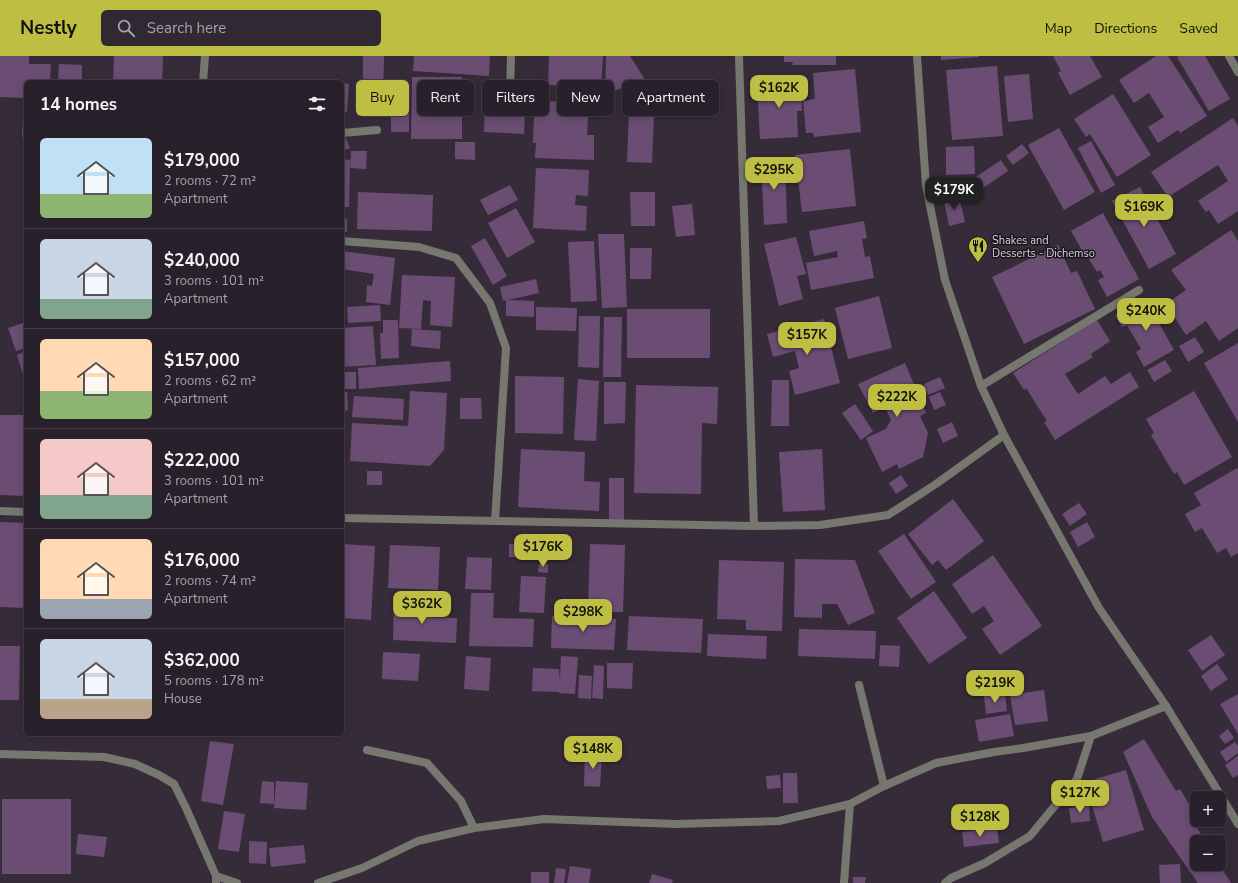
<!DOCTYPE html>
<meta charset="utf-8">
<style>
body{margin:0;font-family:"Nunito Sans",sans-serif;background:#302933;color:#f1f3f6;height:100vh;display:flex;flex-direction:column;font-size:15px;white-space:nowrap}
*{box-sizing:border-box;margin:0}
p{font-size:13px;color:#a5a3a9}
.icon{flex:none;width:22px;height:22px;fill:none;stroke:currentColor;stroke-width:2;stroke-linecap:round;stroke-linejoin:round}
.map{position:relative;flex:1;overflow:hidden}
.sheet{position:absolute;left:24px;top:24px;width:320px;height:656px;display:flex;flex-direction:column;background:#28212b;border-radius:6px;box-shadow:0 2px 10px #0003,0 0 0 1px #443e47}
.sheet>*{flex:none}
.banner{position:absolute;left:356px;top:24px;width:380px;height:36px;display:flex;gap:8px}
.tools{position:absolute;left:1190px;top:735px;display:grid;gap:8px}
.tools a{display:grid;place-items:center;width:36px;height:36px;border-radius:6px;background:#28212b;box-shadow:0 2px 10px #0003,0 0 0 1px #443e47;font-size:20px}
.price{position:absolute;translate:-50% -34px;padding:0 9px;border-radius:8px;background:#bebf42;color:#111;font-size:13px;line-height:26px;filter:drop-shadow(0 1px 2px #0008)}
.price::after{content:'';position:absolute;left:50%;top:24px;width:12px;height:9px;margin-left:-6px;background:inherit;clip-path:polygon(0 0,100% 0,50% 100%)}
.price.on{background:#222;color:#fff}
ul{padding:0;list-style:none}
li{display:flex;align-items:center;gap:12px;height:100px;padding:0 16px}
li+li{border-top:1px solid #443e47}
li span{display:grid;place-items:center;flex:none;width:112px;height:80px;border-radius:6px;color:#555}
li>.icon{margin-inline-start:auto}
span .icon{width:48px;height:48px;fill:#fffc;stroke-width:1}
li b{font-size:17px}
h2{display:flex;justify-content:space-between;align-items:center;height:48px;padding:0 16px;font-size:17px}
.pill{padding:0 14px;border-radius:6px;background:#28212b;box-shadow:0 2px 10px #0003,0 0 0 1px #443e47;font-size:14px;line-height:36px}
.pill.on{background:#bebf42;color:#111}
header{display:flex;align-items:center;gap:24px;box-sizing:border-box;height:56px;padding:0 20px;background:#bebf42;color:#111}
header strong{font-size:19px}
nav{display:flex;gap:22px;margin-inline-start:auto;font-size:14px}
.search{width:280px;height:36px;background:#302933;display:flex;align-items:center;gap:10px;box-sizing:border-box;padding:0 14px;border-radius:6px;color:#a5a3a9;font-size:15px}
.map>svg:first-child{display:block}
</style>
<header>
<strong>Nestly</strong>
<div class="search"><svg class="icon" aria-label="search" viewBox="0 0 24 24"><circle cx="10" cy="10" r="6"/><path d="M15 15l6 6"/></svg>Search here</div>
<nav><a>Map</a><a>Directions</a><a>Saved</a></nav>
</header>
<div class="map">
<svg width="1238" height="827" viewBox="0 0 1238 827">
<rect width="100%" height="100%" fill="#362c39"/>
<g fill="#6b4d74">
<path d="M0,0H29V8H51L50,26H26V42L0,41Z"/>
<path d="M114,0H163L162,26H113Z"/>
<path d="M363,0H384L383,42H363Z"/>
<path d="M414,0H490L489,20L413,15Z"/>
<path d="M549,0H603L601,32L548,29Z"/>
<path d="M606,0H630L648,28L628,36L626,30L605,39Z"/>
<path d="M784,0H836V9H792L793,6H784Z"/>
<path d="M941,0H979V1L941,4Z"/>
<path d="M1053,0H1090L1102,21L1070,39L1058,17L1061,15Z"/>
<path d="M1156,0H1168L1207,60L1180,77L1178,74L1158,87L1148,71L1164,61L1149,37L1134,47L1119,24Z"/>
<path d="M1179,0H1205L1230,43L1209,55L1177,1Z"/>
<path d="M59,8L82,9V26H58Z"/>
<path d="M997,10L1003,80L952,84L946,14Z"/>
<path d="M855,13L861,76L814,81L813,77H806L803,45L815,43L813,17Z"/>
<path d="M1029,18L1033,63L1008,66L1004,20Z"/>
<path d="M412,21H462V83H411Z"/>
<path d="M285,23L312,25V26H285Z"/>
<path d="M801,25L802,55H797L798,81L760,83L757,27Z"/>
<path d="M342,27L349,28L347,56H342Z"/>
<path d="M1113,38L1151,99L1117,121L1090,78L1086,81L1074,63Z"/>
<path d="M537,45L589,46L587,79H594V104L535,102L536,87H533L534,59L536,60Z"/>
<path d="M485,51L525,53L524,78L484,76Z"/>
<path d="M409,56V76H391V57Z"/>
<path d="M629,56L654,57L652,107L627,106Z"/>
<path d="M23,59L26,60V81H22Z"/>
<path d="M1233,62L1238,70V155L1218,168L1209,154L1206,156L1198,145L1228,125L1218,109L1168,141L1151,116Z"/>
<path d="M1059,72L1095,136L1064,154L1028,89Z"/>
<path d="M345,80L350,92L342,95V81Z"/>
<path d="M1091,85L1115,129L1101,137L1078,92Z"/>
<path d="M455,86H475V104L455,103Z"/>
<path d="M1022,88L1029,97L1013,109L1006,100Z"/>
<path d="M974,90L975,118L946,119V91Z"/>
<path d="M850,93L856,150L802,156L795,99Z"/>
<path d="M351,95H367L366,113L350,112Z"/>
<path d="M785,102L787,167L764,169L761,103Z"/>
<path d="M342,103L350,104L349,151H342Z"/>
<path d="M1001,104L1008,115L983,132L976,121Z"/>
<path d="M536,112L589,114L588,140L576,139L575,149L587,150L586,175L533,172Z"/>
<path d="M510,129L518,144L488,159L480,144Z"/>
<path d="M1140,131L1176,198L1149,213L1112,145Z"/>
<path d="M358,136L433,139L432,175L357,173Z"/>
<path d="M630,136H655V170H631Z"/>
<path d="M959,141L965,166L949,170L944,144Z"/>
<path d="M692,148L695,179L676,181L672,150Z"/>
<path d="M516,152L535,186L507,202L488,167Z"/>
<path d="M1103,157L1139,223L1107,241L1098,224L1104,221L1100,214L1097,216L1089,203L1093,201L1089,193L1083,196L1071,175Z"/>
<rect x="342" y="163" width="5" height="13"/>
<path d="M864,165L867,182L862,183L865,201L870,200L874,222L811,234L806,207L838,201L837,195L814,200L809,175Z"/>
<path d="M1231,174L1238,185V272L1219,285L1206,265L1186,279L1166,248L1186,234L1171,214Z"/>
<path d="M598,178H624L627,251L602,252Z"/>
<path d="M796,181L806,218L797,220L803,243L779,250L764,188Z"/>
<path d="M485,182L507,220L493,229L471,190Z"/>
<path d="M594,185L597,245L571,246L568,186Z"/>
<path d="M1058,189L1071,217L1077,215L1095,253L1024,288L992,221Z"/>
<path d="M630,192H652L651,223H630Z"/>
<path d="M342,195L395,202L390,249L366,246L367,229L372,230L374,218L342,213Z"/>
<path d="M402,219L455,221L452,271L430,269L431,245L423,244L421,273L399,272Z"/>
<path d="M536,223L539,237L503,245L500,231Z"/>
<path d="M879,240L892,292L848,303L835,252Z"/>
<path d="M1145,242L1174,294L1144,311L1136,296L1141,293L1127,269L1122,271L1115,259Z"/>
<path d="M25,244H26V260L24,259Z"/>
<path d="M506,244L534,245V261L506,260Z"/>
<path d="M380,249L381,265L348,267L347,251Z"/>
<path d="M536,251L577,252L576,275L536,274Z"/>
<rect x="627" y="253" width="83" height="49"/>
<path d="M579,260H600L599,312L578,311Z"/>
<path d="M604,261H622L621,321H603Z"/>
<path d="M824,263L840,327L795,339L789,315L799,312L795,295L773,301L767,278Z"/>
<path d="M383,264H398L399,302L381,303L380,277H383Z"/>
<path d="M1097,264L1110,285L1091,298L1093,301L1065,318L1078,338L1105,320L1111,328L1130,316L1139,331L1055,384L1044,366L1047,365L1026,332L1024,334L1013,317Z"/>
<path d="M26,266V292L16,295L8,272Z"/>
<path d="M373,270L376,309L342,311V272Z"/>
<path d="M412,273L441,275L440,293L411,290Z"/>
<path d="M1195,281L1204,296L1188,306L1179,290Z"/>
<path d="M1238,287V366L1204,307Z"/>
<path d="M26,295V315L22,316L17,299Z"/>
<path d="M1165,304L1172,315L1154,326L1147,314Z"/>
<path d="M450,305L451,325L359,333L358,312Z"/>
<path d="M905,307L926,357L920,360L928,377L923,401L899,413L897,408L882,416L866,382L886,373L891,364L885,351L873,357L858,328Z"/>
<rect x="342" y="316" width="14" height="17"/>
<path d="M515,320L564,321L563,378L515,377Z"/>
<path d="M940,321L945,332L928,339L924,328Z"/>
<path d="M578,323L599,325L596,385L574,384Z"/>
<path d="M772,324H789V370H771Z"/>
<path d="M604,326H626L625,367L604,368Z"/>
<path d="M636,329L718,331L717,368L702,367L701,438L634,437Z"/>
<path d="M410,335L447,337L444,394L430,410L350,405L352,367L408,370Z"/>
<path d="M1194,335L1232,401L1184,429L1177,416L1174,418L1151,379L1154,377L1146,363Z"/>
<path d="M342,336H347L348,354L342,355Z"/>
<path d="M940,336L946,349L934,354L929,341Z"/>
<path d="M354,340L404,343L403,364L352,361Z"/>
<path d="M460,342H481L482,363H460Z"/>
<path d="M855,348L873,375L861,384L842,357Z"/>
<path d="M0,359H26V440L0,439Z"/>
<path d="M952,366L958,380L943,387L937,373Z"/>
<path d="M521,393L585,396L584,425L600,426L599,455L518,451Z"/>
<path d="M822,393L825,454L783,456L779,396Z"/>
<path d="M1237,412L1238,414V497L1231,501L1226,492L1217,497L1202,472L1195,476L1185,458L1201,449L1194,437Z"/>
<rect x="367" y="415" width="15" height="14"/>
<path d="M901,419L908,430L896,438L889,427Z"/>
<rect x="342" y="422" width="3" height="18"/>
<rect x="609" y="422" width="15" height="42"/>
<path d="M953,443L984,485L946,514L938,504L932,509L908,478Z"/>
<path d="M1079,447L1087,458L1070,470L1062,458Z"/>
<path d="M0,466L26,467V552L0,551Z"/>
<path d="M1087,466L1095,481L1078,491L1070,476Z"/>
<path d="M904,478L936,526L911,543L878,495Z"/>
<path d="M536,485H550L549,504L536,503Z"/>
<path d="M342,488L375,490L371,564L342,562V545H344L345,526H342Z"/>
<path d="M509,488L531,489L530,502L509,501Z"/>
<path d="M590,488L625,489L623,556H588Z"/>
<path d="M390,489L440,491L438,534L388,532Z"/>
<path d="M993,499L1042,570L1000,599L982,573L994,565L984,550L972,558L952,528Z"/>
<path d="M467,501L492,502L491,534L465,533Z"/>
<path d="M795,503L855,504L875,557L848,569L837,548H822V562L794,561Z"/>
<path d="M719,504L784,506L782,575L746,574V564L717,563Z"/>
<path d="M539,508H548V517L538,516Z"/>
<path d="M521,520L546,521L544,557L519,556Z"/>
<path d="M934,535L967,582L929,608L897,562Z"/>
<path d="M471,537H494L493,562L534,563L533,591L469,590Z"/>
<path d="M394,546L424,547L423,561L457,562L456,587L393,584Z"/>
<path d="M552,560L616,563L614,594L551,592Z"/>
<path d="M629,560L703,563L701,597L627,594Z"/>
<path d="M799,573L876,575L875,603L798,600Z"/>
<path d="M708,578L767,580L766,603L707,600Z"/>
<path d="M1211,579L1225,599L1202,615L1188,594Z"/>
<path d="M880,589L900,590L899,611L879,610Z"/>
<path d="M0,590H20L19,644H0Z"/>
<path d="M383,596L420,598L418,625L382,623Z"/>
<path d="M466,600L491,602L489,635L464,633Z"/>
<path d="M561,600L578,601L575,638L559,637V636L532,635L533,612L559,613L560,624Z"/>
<path d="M607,607H633L632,633L607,632Z"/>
<path d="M1217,608L1228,623L1211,635L1201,620Z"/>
<path d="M594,609L604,610L603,643L592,642Z"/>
<path d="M579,619L592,620L591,643L578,642Z"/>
<path d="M1044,634L1048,665L1015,669L1010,639Z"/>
<path d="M1005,638L1007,655L986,658L984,640Z"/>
<path d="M1238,638V678L1220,648Z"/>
<path d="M1010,658L1014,680L979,686L975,664Z"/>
<path d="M1228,673L1234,682L1225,688L1219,680Z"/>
<path d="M1144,683L1176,735L1180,733L1197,761V764H1199L1201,767L1196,770L1206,786H1197V808H1219L1231,827H1198L1152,761L1123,696Z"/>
<path d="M210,685L234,688L223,749L201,745Z"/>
<path d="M1235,686L1238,690V697L1226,706L1220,696Z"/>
<path d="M585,697L602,698L600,731L584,730Z"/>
<path d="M1238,700V719L1233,722L1225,709Z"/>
<path d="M1126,714L1144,774L1103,786L1085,726Z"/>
<path d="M783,717H797L798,747H783Z"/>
<path d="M780,719L781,732L767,733L766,720Z"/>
<path d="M262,725L274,726V748L260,747Z"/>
<path d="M276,725L308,727L306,754L274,752Z"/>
<rect x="2" y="743" width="69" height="75"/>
<path d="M1089,749L1090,765L1071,767L1069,752Z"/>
<path d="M224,755L245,758L239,796L218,793Z"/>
<path d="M997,772L999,787L964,791L962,776Z"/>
<path d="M78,778L107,781L104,801L76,798Z"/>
<path d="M249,785L267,786L266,808L249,807Z"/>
<path d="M304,789L306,807L271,811L269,792Z"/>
<path d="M1180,808L1181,827H1160L1159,809Z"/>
<path d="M570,810L591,813L589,827H567Z"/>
<path d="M556,812L566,813L564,827H554Z"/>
<rect x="531" y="816" width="18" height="11"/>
<path d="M652,818L673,824L672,827H649Z"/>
<path d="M853,821H866L865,827H853Z"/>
</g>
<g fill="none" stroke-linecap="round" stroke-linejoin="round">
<g stroke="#76776f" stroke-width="8">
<path d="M859,629L884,730"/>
<path d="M367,694L427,707L461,745L474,772"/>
<path d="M0,698L104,701L135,708L159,719L174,728L186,752L216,820V827"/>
<path d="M216,820L237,827"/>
<path d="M318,827L362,812L418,785L474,772L544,763L676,768L779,765L850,748L884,730L936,707L994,696L1023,692L1091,680L1166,650"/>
<path d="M844,827L850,748"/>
<path d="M945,827L951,822L985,807L1030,780L1077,723L1091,680"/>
</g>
<g stroke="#76776f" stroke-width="8">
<path d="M739,0L754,470"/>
<path d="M917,0L926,130L945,224L981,330L1004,379L1099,552L1166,650L1238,768"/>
<path d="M1229,0L1238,16"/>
<path d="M203,26L205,0"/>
<path d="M510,39L511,0"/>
<path d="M342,77L377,74"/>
<path d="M342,185L419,191L456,202L490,247L506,292L495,465"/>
<path d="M981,330L1139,234"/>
<path d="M0,455L26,456"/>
<path d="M342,462L754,470L820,469L888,459L936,428L1004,379"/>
</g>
</g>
<defs>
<symbol id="restaurant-pin" viewBox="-11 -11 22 30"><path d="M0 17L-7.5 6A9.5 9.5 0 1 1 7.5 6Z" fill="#bebf42" stroke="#1b161c"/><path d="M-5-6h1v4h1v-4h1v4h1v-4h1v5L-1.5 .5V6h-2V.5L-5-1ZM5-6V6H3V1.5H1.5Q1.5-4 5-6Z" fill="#111"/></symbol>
</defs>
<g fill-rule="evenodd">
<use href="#restaurant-pin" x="967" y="179" width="22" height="30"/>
</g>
<g text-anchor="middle" stroke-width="3" stroke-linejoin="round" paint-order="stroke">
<g font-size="11" fill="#d6d0d9" stroke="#1b161c" text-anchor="start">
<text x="992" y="188">Shakes and<tspan x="992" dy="13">Desserts - Dichemso</tspan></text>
</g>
</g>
</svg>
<div class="tools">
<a>+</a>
<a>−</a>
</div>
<b class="price" style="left:779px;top:53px">$162K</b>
<b class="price" style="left:774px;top:135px">$295K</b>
<b class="price on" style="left:954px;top:155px">$179K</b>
<b class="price" style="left:1144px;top:172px">$169K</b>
<b class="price" style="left:1146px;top:276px">$240K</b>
<b class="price" style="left:807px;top:300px">$157K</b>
<b class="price" style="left:897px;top:362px">$222K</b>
<b class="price" style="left:543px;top:512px">$176K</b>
<b class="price" style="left:422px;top:569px">$362K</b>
<b class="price" style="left:583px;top:577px">$298K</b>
<b class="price" style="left:995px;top:648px">$219K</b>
<b class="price" style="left:593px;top:714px">$148K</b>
<b class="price" style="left:1080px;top:758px">$127K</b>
<b class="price" style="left:980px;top:782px">$128K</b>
<div class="banner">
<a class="pill on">Buy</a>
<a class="pill">Rent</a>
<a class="pill">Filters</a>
<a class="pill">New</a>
<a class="pill">Apartment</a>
</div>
<section class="sheet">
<h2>14 homes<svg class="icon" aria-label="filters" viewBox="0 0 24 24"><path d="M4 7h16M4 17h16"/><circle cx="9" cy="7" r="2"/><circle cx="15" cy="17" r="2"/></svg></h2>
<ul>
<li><span style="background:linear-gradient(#bfe0f5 70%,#8fb573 0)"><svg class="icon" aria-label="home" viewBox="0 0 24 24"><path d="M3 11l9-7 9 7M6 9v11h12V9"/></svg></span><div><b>$179,000</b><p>2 rooms · 72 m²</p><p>Apartment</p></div></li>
<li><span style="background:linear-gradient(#c9d6e8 75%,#7fa58c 0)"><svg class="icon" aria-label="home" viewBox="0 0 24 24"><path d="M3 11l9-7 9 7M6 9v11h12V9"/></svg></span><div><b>$240,000</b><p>3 rooms · 101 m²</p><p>Apartment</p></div></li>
<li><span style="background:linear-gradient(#ffd9b3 65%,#8fb573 0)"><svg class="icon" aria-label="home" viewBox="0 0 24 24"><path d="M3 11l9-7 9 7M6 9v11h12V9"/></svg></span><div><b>$157,000</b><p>2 rooms · 62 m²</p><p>Apartment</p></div></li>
<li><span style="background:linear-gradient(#f6c9c9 70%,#7fa58c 0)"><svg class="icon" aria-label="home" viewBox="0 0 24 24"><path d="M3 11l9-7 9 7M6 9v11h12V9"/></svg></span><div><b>$222,000</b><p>3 rooms · 101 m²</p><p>Apartment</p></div></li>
<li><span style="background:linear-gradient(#ffd9b3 75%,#9aa5b1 0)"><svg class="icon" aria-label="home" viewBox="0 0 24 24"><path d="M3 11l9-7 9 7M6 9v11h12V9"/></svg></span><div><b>$176,000</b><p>2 rooms · 74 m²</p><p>Apartment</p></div></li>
<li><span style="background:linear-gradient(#c9d6e8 75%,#b9a48a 0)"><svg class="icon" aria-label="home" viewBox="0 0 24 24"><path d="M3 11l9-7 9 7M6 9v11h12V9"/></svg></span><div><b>$362,000</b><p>5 rooms · 178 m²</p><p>House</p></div></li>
</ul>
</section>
</div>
